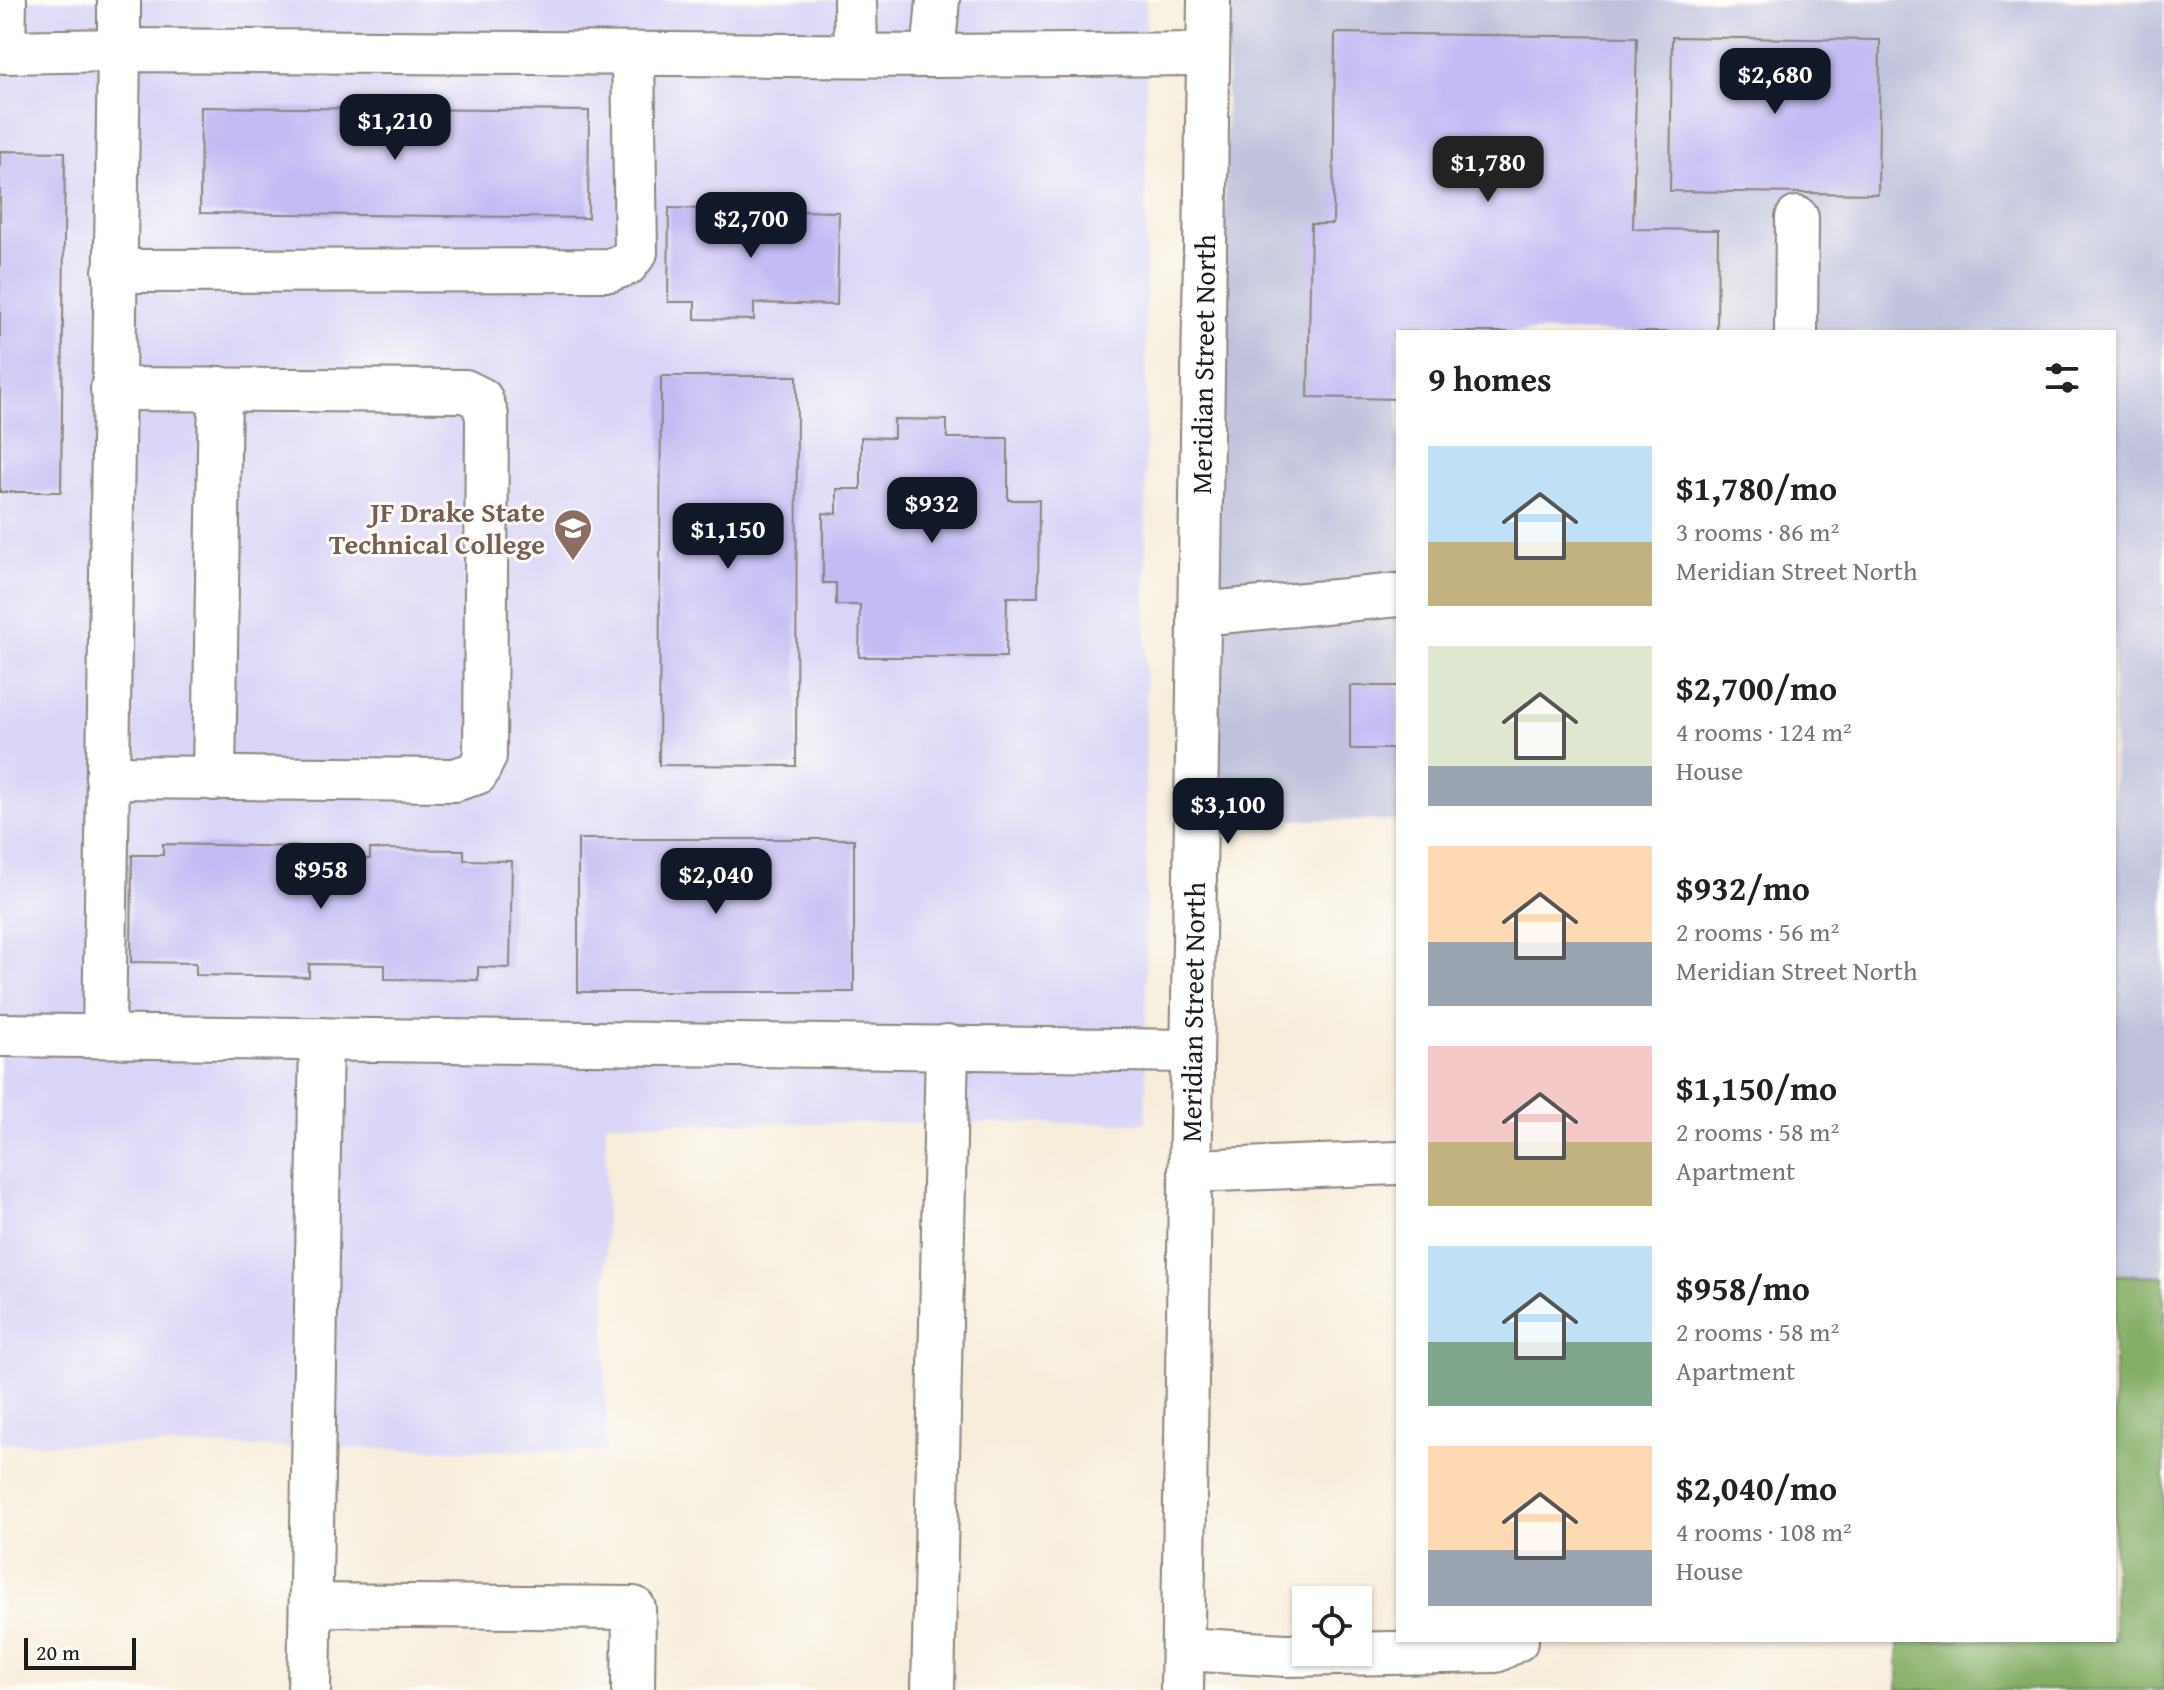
<!DOCTYPE html>
<meta charset="utf-8">
<style>
body{margin:0;font-family:"Gentium Book Plus",serif;background:#f6f6f6;color:#222;height:100vh;display:flex;flex-direction:column;font-size:30px;white-space:nowrap}
*{box-sizing:border-box;margin:0}
p{font-size:26px;color:#767676}
.icon{flex:none;width:44px;height:44px;fill:none;stroke:currentColor;stroke-width:2;stroke-linecap:round;stroke-linejoin:round}
.map{position:relative;flex:1;overflow:hidden}
.drawer{position:absolute;left:1396px;top:330px;width:720px;height:1312px;display:flex;flex-direction:column;background:#fff;border-radius:0px;box-shadow:0 2px 6px #0004}
.drawer>*{flex:none}
.tools{position:absolute;left:1292px;top:1586px;display:grid;gap:16px}
.tools a{display:grid;place-items:center;width:80px;height:80px;border-radius:0px;background:#fff;box-shadow:0 2px 6px #0004;font-size:40px}
.scale{position:absolute;left:24px;bottom:20px;width:112px;box-sizing:border-box;padding-left:8px;border:4px solid #1c1c1c;border-top:0;font-size:22px;line-height:28px;white-space:nowrap;color:#1c1c1c;-webkit-text-stroke:6px #fdfcf7;paint-order:stroke}
.price{position:absolute;translate:-50% -68px;padding:0 18px;border-radius:16px;background:#111827;color:#fff;font-size:26px;line-height:52px;filter:drop-shadow(0 2px 4px #0008)}
.price::after{content:'';position:absolute;left:50%;top:48px;width:24px;height:18px;margin-left:-12px;background:inherit;clip-path:polygon(0 0,100% 0,50% 100%)}
.price.active{background:#222;color:#fff}
ul{padding:0;list-style:none}
li{display:flex;align-items:center;gap:24px;height:200px;padding:0 32px}
li span{display:grid;place-items:center;flex:none;width:224px;height:160px;border-radius:0px;color:#555}
li>.icon{margin-inline-start:auto}
span .icon{width:96px;height:96px;fill:#fffc;stroke-width:1}
li b{font-size:34px}
h2{display:flex;justify-content:space-between;align-items:center;height:96px;padding:0 32px;font-size:34px}
.map>svg:first-child{display:block}
</style>
<div class="map">
<svg width="2164" height="1690" viewBox="0 0 2164 1690">
<rect width="100%" height="100%" fill="#fdfcf7"/>
<filter id="ink" filterUnits="userSpaceOnUse"><feTurbulence type="fractalNoise" baseFrequency=".0125" numOctaves="2"/><feDisplacementMap in="SourceGraphic" scale="16" xChannelSelector="R" yChannelSelector="G"/><feConvolveMatrix kernelMatrix="1 2 1 2 8 2 1 2 1" color-interpolation-filters="sRGB"/></filter>
<filter id="wash" filterUnits="userSpaceOnUse"><feTurbulence type="fractalNoise" baseFrequency=".006" numOctaves="4" result="noise"/><feDisplacementMap in="SourceGraphic" scale="32" xChannelSelector="R" yChannelSelector="G"/><feGaussianBlur stdDeviation="1.8" result="paint"/><feColorMatrix in="noise" values="0 0 0 0 0 0 0 0 0 0 0 0 0 0 0 0 0 1.4 0 .05"/><feComposite in="paint" operator="in"/></filter>
<g filter="url(#wash)">
<rect width="100%" height="100%" fill="#f7eddb"/>
<path fill="#dad6f7" d="M0,0H1146V1123H606V1452L0,1443Z"/>
<path fill="#c0c2dd" d="M1228,0H2164V1276L2114,1275V332H1398V821L1215,819Z"/>
<path fill="#84ae66" stroke="#506541" stroke-width="2" d="M2114,1275L2164,1276V1690H1898V1640H2114Z"/>
<g id="blocks">
<g fill="#c3bbf4">
<path d="M1335,33L1637,37L1633,229L1718,230L1717,332H1398V399L1308,397L1311,224H1333Z"/>
<path d="M1672,37L1880,40L1878,194L1670,191Z"/>
<path d="M201,107L589,111L588,218L200,213Z"/>
<path d="M0,151L65,152L61,492H0Z"/>
<path d="M669,208L839,212L837,305L754,303V320L695,319V302H668Z"/>
<path d="M661,376H797L796,766L659,765Z"/>
<path d="M894,419L947,420V438H1008V500H1039L1038,597H1007L1006,657H859L860,605H836V583H823V513L837,514V489H861V437L894,438Z"/>
<rect x="1350" y="686" width="48" height="63"/>
<rect x="578" y="839" width="276" height="153"/>
<path d="M163,844L309,847V857L370,859V849L464,850V860L512,861L510,968L478,967V980L385,979V965L309,964V977L196,975V963L131,962L132,855H163Z"/>
</g>
</g>
</g>
<g filter="url(#ink)">
<use href="#blocks" fill-opacity="0" stroke="#8a847c" stroke-width="2"/>
<g fill="none" stroke-linecap="round" stroke-linejoin="round">
<defs>
<g id="minor">
<path d="M5,0L4,52L119,50V0"/>
<path d="M855,0L856,55"/>
<path d="M933,56L938,0"/>
<path d="M114,271L610,270L627,264L636,252L633,54"/>
<path d="M1796,332L1797,218"/>
<path d="M1199,614L1398,595"/>
<path d="M107,777L454,780L477,773L485,756L487,416L481,399L465,391L112,389"/>
<path d="M214,779L220,388"/>
<path d="M0,1035L1191,1051"/>
<path d="M104,1036L119,50L933,56L1208,54"/>
<path d="M1190,1171L1398,1163"/>
<path d="M311,1605L634,1608L633,1690"/>
<path d="M1183,1649L1286,1655L1496,1651L1517,1640"/>
<path d="M309,1690L321,1039"/>
<path d="M933,1690L947,1046"/>
<path id="s1" d="M1182,1690L1209,0"/>
</g>
</defs>
<use href="#minor" stroke="#8a847c" stroke-width="46"/>
<use href="#minor" stroke="#fff" stroke-width="42"/>
</g>
</g>
<defs>
<symbol id="university-pin" viewBox="-11 -11 22 30"><path d="M0 17L-7.5 6A9.5 9.5 0 1 1 7.5 6Z" fill="#8d6e63" stroke="#fdfcf7"/><path d="M0-5L7-2L0 1L-7-2ZM-4 1L0 2.5L4 1V4Q0 6-4 4Z" fill="#fff"/></symbol>
</defs>
<g fill-rule="evenodd">
<use href="#university-pin" x="551" y="506" width="44" height="60"/>
</g>
<g text-anchor="middle" stroke-width="6" stroke-linejoin="round" paint-order="stroke">
<g font-size="28" fill="#1c1c1c" stroke="#fdfcf7">
<text dy="10" stroke="none"><textPath href="#s1" startOffset="1326">Meridian Street North</textPath></text>
<text dy="10" stroke="none"><textPath href="#s1" startOffset="678">Meridian Street North</textPath></text>
</g>
<g font-size="28" font-weight="bold" fill="#785e54" stroke="#fdfcf7" text-anchor="end">
<text x="545" y="522">JF Drake State<tspan x="545" dy="32">Technical College</tspan></text>
</g>
</g>
</svg>
<div class="tools">
<a><svg class="icon" aria-label="locate" viewBox="0 0 24 24"><circle cx="12" cy="12" r="6"/><path d="M12 2v4M12 18v4M2 12h4M18 12h4"/></svg></a>
</div>
<div class="scale">20 m</div>
<b class="price" style="left:1775px;top:116px">$2,680</b>
<b class="price" style="left:395px;top:162px">$1,210</b>
<b class="price active" style="left:1488px;top:204px">$1,780</b>
<b class="price" style="left:751px;top:260px">$2,700</b>
<b class="price" style="left:932px;top:545px">$932</b>
<b class="price" style="left:728px;top:571px">$1,150</b>
<b class="price" style="left:1228px;top:846px">$3,100</b>
<b class="price" style="left:321px;top:911px">$958</b>
<b class="price" style="left:716px;top:916px">$2,040</b>
<section class="drawer">
<h2>9 homes<svg class="icon" aria-label="filters" viewBox="0 0 24 24"><path d="M4 7h16M4 17h16"/><circle cx="9" cy="7" r="2"/><circle cx="15" cy="17" r="2"/></svg></h2>
<ul>
<li><span style="background:linear-gradient(#bfe0f5 60%,#c2b280 0)"><svg class="icon" aria-label="home" viewBox="0 0 24 24"><path d="M3 11l9-7 9 7M6 9v11h12V9"/></svg></span><div><b>$1,780/mo</b><p>3 rooms · 86 m²</p><p>Meridian Street North</p></div></li>
<li><span style="background:linear-gradient(#dfe7d0 75%,#9aa5b1 0)"><svg class="icon" aria-label="home" viewBox="0 0 24 24"><path d="M3 11l9-7 9 7M6 9v11h12V9"/></svg></span><div><b>$2,700/mo</b><p>4 rooms · 124 m²</p><p>House</p></div></li>
<li><span style="background:linear-gradient(#ffd9b3 60%,#9aa5b1 0)"><svg class="icon" aria-label="home" viewBox="0 0 24 24"><path d="M3 11l9-7 9 7M6 9v11h12V9"/></svg></span><div><b>$932/mo</b><p>2 rooms · 56 m²</p><p>Meridian Street North</p></div></li>
<li><span style="background:linear-gradient(#f6c9c9 60%,#c2b280 0)"><svg class="icon" aria-label="home" viewBox="0 0 24 24"><path d="M3 11l9-7 9 7M6 9v11h12V9"/></svg></span><div><b>$1,150/mo</b><p>2 rooms · 58 m²</p><p>Apartment</p></div></li>
<li><span style="background:linear-gradient(#bfe0f5 60%,#7fa58c 0)"><svg class="icon" aria-label="home" viewBox="0 0 24 24"><path d="M3 11l9-7 9 7M6 9v11h12V9"/></svg></span><div><b>$958/mo</b><p>2 rooms · 58 m²</p><p>Apartment</p></div></li>
<li><span style="background:linear-gradient(#ffd9b3 65%,#9aa5b1 0)"><svg class="icon" aria-label="home" viewBox="0 0 24 24"><path d="M3 11l9-7 9 7M6 9v11h12V9"/></svg></span><div><b>$2,040/mo</b><p>4 rooms · 108 m²</p><p>House</p></div></li>
</ul>
</section>
</div>
